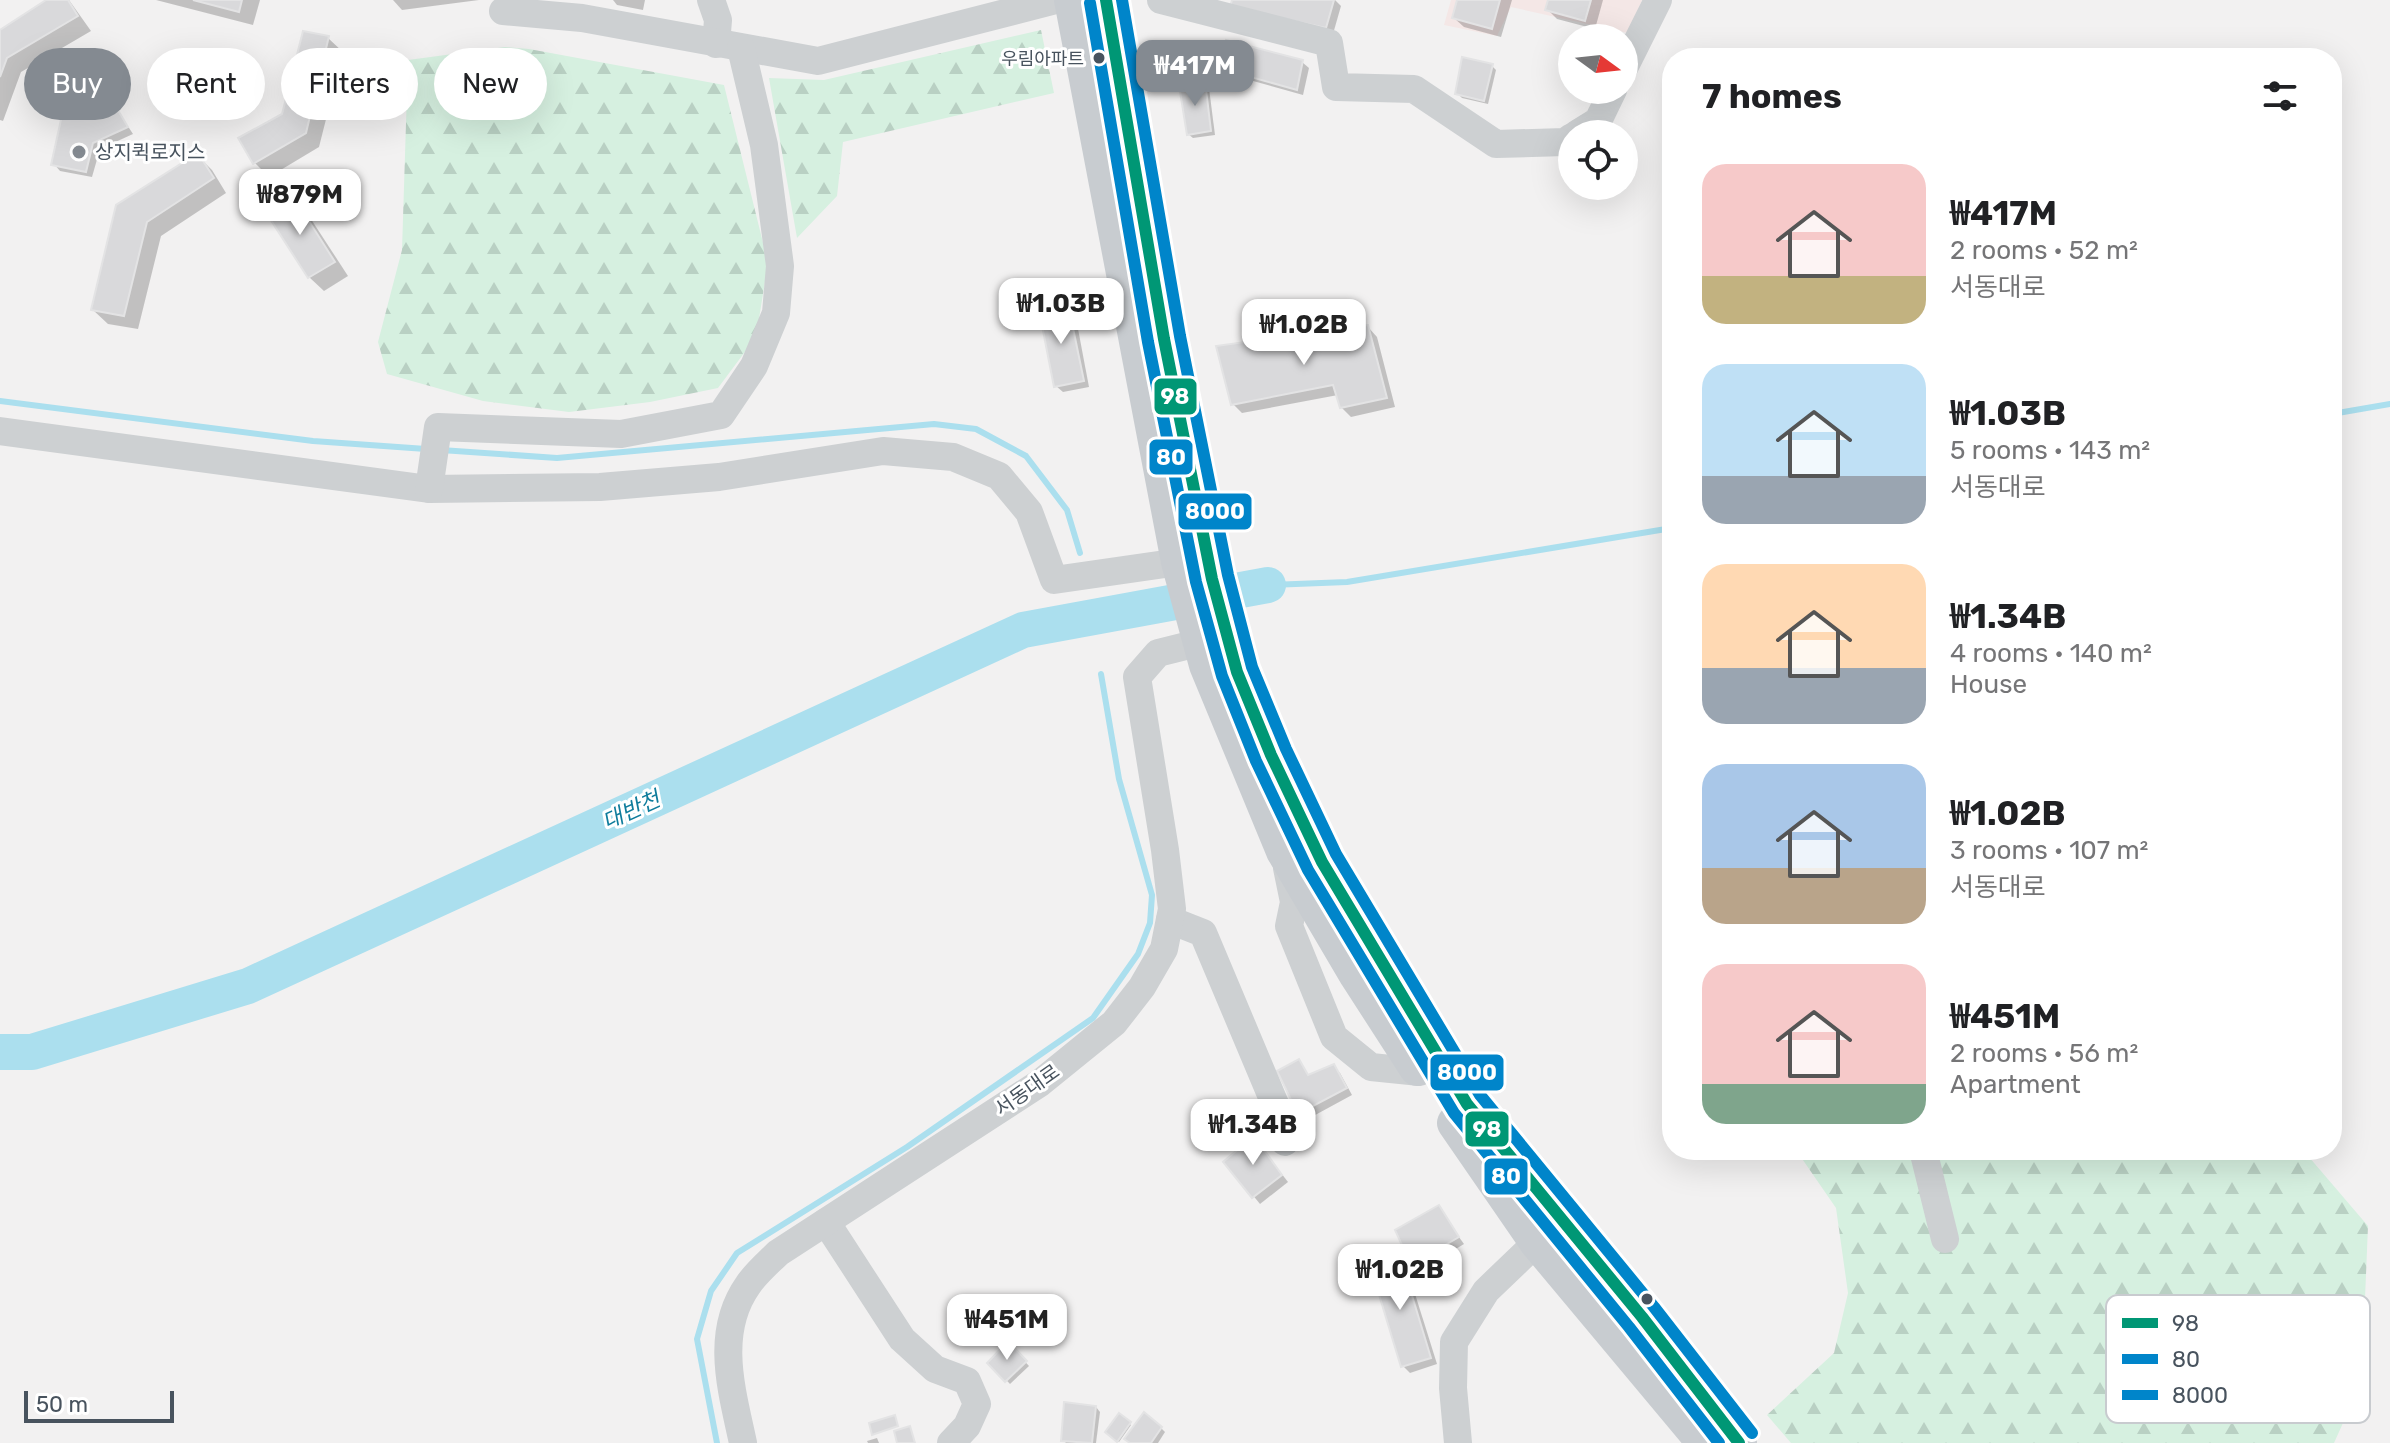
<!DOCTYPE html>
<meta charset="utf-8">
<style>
body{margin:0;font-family:Rubik,"Noto Sans KR",sans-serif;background:#f6f6f6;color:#202124;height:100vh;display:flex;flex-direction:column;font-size:30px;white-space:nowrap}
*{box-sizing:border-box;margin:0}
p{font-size:26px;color:#757577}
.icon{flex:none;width:44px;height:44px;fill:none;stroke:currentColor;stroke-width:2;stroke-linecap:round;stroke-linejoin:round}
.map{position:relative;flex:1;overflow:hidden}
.details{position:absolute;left:1662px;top:48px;width:680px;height:1112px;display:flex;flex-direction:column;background:#fff;border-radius:32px;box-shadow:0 8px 32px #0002}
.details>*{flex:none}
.hud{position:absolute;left:24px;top:48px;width:760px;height:72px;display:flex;gap:16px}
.needle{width:52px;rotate:105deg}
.buttons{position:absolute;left:1558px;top:24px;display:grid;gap:16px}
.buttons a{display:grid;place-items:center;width:80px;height:80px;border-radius:50%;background:#fff;box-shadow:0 8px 32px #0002;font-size:40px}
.scale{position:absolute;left:24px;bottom:20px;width:150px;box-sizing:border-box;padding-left:8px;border:4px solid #48535e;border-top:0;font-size:22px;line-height:28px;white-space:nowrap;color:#48535e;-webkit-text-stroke:6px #fff;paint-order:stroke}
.price{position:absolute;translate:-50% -68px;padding:0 18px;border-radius:16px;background:#fff;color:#222;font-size:26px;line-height:52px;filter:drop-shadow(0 2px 4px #0008)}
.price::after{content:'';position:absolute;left:50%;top:48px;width:24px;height:18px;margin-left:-12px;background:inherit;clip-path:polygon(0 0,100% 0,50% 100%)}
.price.active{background:#848a91;color:#fff}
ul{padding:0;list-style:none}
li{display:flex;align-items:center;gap:24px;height:200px;padding:0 40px}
li span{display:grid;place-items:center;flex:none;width:224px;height:160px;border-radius:24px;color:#555}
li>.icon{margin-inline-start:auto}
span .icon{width:96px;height:96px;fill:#fffc;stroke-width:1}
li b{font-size:34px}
h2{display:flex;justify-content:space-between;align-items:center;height:96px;padding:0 40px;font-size:34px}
.chip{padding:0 28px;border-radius:36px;background:#fff;box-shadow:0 8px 32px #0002;font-size:28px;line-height:72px}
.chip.active{background:#848a91;color:#fff}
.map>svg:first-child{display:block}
</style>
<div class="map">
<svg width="2390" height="1443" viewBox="0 0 2390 1443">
<defs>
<pattern id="forest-firs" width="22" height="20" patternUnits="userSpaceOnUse" patternTransform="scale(2)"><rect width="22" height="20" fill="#d6f0e0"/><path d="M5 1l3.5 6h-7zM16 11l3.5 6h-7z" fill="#b9d0c3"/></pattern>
</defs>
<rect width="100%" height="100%" fill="#f2f1f1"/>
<path fill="#f4e7e6" d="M1451,0H1642L1628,33L1511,7L1497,36L1444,25Z"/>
<g fill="url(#forest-firs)">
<path d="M1041,30L1054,93L843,142L837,196L797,238L769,78L824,80Z"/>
<path d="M505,47L529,49L724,85L768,263L756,337L718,388L650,402L569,412L483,401L387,374L378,342L402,250L408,60Z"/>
<path d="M1796,1150H2303L2368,1226L2365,1299L2352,1403L2334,1443H1791L1767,1415L1834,1353L1848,1293L1836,1208Z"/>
</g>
<g fill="#0003">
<path d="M50,0H69L91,31L21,72L3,121L0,120V33Z"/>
<path d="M156,0H260L253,25Z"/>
<path d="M393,0H479L402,10Z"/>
<path d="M613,0H645L643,10L617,5Z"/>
<path d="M1234,0H1335L1341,6L1333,34Z"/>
<path d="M1459,0H1512L1501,37L1464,27L1454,18Z"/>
<path d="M1550,0H1603L1595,29L1557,19L1547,9Z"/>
<path d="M328,38L343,52L319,147L269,177L255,163L241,139L283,116Z"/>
<path d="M1302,62L1309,68L1303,95L1228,74L1221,67Z"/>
<path d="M1492,66L1496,70L1488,104L1462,98L1457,93Z"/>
<path d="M1205,83L1209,88L1215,135L1193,138L1188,134Z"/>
<path d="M103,88L133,134L100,149L92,177L60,171L54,164Z"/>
<path d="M198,156L212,170L226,193L161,236L138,329L108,324L93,310L117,206Z"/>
<path d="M293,198L307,213L348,276L324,291L309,277Z"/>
<path d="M1068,306L1075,313L1089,387L1063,392L1056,386Z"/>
<path d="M1368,327L1377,337L1395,407L1351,417L1341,407L1338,395L1242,413L1233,404Z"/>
<path d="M1299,1062L1310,1077L1333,1067L1340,1073L1352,1095L1306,1120L1300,1113Z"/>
<path d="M1260,1146L1288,1182L1260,1204L1226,1162Z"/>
<path d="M1438,1208L1464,1244L1419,1271L1413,1264Z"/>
<path d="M1400,1259L1406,1265L1437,1364L1410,1373L1403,1366Z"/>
<path d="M1008,1343L1029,1366L1010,1384L990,1363Z"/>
<path d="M1096,1407L1100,1412L1096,1443H1066L1063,1440Z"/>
<path d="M1119,1416L1131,1425L1119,1442L1107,1432Z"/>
<path d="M1161,1428L1165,1432L1158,1443H1131Z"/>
<path d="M877,1438L879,1443H868L867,1441Z"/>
</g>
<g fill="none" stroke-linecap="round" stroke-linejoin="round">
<g stroke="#abdfee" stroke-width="6">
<path d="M0,401L313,441L426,449"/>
<path d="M2332,414L2390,404"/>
<path d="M441,450L557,458L934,424L976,429L1026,456L1067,510L1080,553"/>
<path d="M1268,585L1347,582L1672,528"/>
<path d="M717,1443L697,1339L711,1291L737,1253L907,1147L1093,1018L1138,954L1150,923L1152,895L1119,779L1101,674"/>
</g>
<path stroke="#abdfee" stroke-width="36" d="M0,1052H32L248,986L1023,630L1268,585"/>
</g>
<g fill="#d9d9db" stroke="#e3e3e4" stroke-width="2">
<path d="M46,0H68L78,16L7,58L0,77V30Z"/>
<path d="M193,0H242L239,12Z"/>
<path d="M1232,0H1334L1326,28L1230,7Z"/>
<path d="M1457,0H1500L1492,29L1452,18Z"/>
<path d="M1548,0H1591L1585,21L1545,10Z"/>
<path d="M303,31L329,36L306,133L253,164L238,138L282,114Z"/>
<path d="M1226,40L1303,60L1297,90L1219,68Z"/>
<path d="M1462,57L1493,64L1484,101L1455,94Z"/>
<path d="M1205,81L1211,131L1187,135L1179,85Z"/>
<path d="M103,85L128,127L93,143L86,172L51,165L64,106Z"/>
<path d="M198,153L214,178L147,222L124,316L91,310L116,205Z"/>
<path d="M293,196L335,262L308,278L265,211Z"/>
<path d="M1068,304L1084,381L1054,387L1039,310Z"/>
<path d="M1368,325L1387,398L1340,408L1333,385L1231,405L1216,346Z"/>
<path d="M1299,1059L1308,1075L1334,1064L1347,1088L1298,1114L1277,1071Z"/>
<path d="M1254,1136L1282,1175L1252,1198L1223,1162Z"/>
<path d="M1439,1205L1459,1237L1411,1265L1395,1230Z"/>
<path d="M1400,1256L1431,1358L1401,1367L1370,1265Z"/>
<path d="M1008,1341L1027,1361L1005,1382L987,1363Z"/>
<path d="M1064,1402L1096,1406L1092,1443L1061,1441Z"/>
<path d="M1144,1412L1162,1427L1151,1443H1130L1124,1439Z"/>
<path d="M1119,1413L1131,1422L1117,1442L1105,1432Z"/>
<path d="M895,1415L898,1426L872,1435L869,1423Z"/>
<path d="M910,1426L915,1443H897L894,1431Z"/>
</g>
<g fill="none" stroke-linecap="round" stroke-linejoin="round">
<g stroke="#cdd0d2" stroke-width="28">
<path d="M711,0L718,20L716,44"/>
<path d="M1161,0L1329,43L1336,87L1414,89L1496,144L1565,142L1572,137"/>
<path d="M503,11L582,18L818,61L1056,0"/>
<path d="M1624,68L1658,0"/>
<path d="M1577,134L1598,121L1613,90"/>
<path d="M0,431L429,489L600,487L719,477L883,451L953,457L999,476L1029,512L1054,580L1179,562"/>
<path d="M429,489L438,427L621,434L721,415L754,366L776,313L780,266L764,145L741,48"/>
<path d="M1287,868L1294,902L1289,926L1334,1037L1371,1067L1420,1072"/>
<path d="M1170,920L1203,933L1280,1116L1285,1142"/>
<path d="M1923,1150L1945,1239"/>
<path d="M826,1222L902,1339L935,1369L967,1381L977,1404L967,1426L951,1443"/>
<path d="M743,1443C732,1391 714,1333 748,1285C756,1273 768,1263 778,1253L1040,1083L1114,1023L1142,987L1164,949L1172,909L1165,850L1137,677L1158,653L1202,642"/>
<path d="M1458,1443L1453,1388L1454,1342L1486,1291L1537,1242"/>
</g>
<g stroke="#c8ccd0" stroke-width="36">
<path d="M1072,0L1179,562L1207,665L1284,851L1357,975L1417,1068"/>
<path d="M1106,0L1164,339L1212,579L1237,672L1271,755L1322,862L1467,1104L1642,1317L1739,1443"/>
<path d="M1455,1123L1537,1242L1705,1443"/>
</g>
<defs>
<path id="bus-1" d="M1106,0L1164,339L1212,579L1237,672L1271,755L1322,862L1467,1104L1642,1317L1739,1443"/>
<path id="bus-2" d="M1090,3L1148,342L1196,582L1222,676L1256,761L1308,870L1454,1113L1629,1327L1719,1443"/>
<path id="bus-3" d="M1122,0L1180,336L1228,575L1252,667L1286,749L1336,854L1480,1095L1654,1307L1752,1433"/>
</defs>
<use href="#bus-1" stroke="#fff" stroke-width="18"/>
<use href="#bus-2" stroke="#fff" stroke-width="18"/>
<use href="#bus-3" stroke="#fff" stroke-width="18"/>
<use href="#bus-1" stroke="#009775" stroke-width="12"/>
<use href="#bus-2" stroke="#0085ca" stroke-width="12"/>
<use href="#bus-3" stroke="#0085ca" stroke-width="12"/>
</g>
<g fill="#48535e" stroke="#fff" stroke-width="3">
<circle cx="1099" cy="58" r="7"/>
<circle cx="1647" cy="1299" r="7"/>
</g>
<circle fill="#848a91" stroke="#fff" stroke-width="3" cx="79" cy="152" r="8"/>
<g text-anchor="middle" stroke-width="6" stroke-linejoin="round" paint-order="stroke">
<g font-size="18" fill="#48535e" stroke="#fff" text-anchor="end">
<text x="1084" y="65">우림아파트</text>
</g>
<g font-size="20" fill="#48535e" stroke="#fff" text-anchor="start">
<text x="95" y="159">상지퀵로지스</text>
</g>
<g font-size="20" fill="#48535e" stroke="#fff">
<text transform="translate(1027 1090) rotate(-35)" y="7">서동대로</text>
</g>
<g font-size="22" font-style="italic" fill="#0e7c9c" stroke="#fff">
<text transform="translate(631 810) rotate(-25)" y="8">대반천</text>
</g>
</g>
<rect x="2106" y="1295" width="264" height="128" rx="12" fill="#fff" stroke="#c8cbcf" stroke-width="2"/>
<rect x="2122" y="1318" width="36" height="10" fill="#009775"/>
<rect x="2122" y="1354" width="36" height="10" fill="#0085ca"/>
<rect x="2122" y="1390" width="36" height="10" fill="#0085ca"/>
<g font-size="22" fill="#48535e">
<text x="2172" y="1331">98</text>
<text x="2172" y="1367">80</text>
<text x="2172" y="1403">8000</text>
</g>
<g stroke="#fff" stroke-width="3">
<rect x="1153" y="377" width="45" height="39" rx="8" fill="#009775"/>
<rect x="1148" y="438" width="46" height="38" rx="8" fill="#0085ca"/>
<rect x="1177" y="492" width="76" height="39" rx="8" fill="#0085ca"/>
<rect x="1429" y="1053" width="76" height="39" rx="8" fill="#0085ca"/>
<rect x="1464" y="1110" width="46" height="38" rx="8" fill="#009775"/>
<rect x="1483" y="1157" width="46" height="39" rx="8" fill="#0085ca"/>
</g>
<g font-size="22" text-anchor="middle" font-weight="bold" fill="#fff">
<text x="1175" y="404">98</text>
<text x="1171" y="465">80</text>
<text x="1215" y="519">8000</text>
<text x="1467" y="1080">8000</text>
<text x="1487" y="1137">98</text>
<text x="1506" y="1184">80</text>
</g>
</svg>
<div class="buttons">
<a><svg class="needle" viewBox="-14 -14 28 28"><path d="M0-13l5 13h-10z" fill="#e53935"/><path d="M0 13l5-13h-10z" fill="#757577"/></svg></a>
<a><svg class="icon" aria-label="locate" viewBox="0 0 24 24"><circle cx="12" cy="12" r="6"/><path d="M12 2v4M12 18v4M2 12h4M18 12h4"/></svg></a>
</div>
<div class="scale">50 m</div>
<b class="price active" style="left:1195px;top:108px">₩417M</b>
<b class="price" style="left:300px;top:237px">₩879M</b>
<b class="price" style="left:1061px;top:346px">₩1.03B</b>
<b class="price" style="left:1304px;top:367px">₩1.02B</b>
<b class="price" style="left:1253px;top:1167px">₩1.34B</b>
<b class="price" style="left:1400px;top:1312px">₩1.02B</b>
<b class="price" style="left:1007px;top:1362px">₩451M</b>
<div class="hud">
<a class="chip active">Buy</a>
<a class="chip">Rent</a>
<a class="chip">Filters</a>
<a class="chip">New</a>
</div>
<section class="details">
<h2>7 homes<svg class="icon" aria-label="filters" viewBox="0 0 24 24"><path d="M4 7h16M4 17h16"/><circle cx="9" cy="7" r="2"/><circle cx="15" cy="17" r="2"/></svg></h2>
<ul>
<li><span style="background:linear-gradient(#f6c9c9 70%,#c2b280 0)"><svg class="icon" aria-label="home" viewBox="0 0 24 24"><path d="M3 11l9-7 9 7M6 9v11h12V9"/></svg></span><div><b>₩417M</b><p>2 rooms · 52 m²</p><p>서동대로</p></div></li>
<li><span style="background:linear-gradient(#bfe0f5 70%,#9aa5b1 0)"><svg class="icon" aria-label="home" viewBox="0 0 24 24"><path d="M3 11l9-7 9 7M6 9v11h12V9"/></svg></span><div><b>₩1.03B</b><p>5 rooms · 143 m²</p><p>서동대로</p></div></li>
<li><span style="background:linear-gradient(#ffd9b3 65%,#9aa5b1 0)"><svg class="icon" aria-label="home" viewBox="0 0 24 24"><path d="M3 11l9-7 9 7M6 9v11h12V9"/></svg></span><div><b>₩1.34B</b><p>4 rooms · 140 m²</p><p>House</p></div></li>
<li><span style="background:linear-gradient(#a9c7e8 65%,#b9a48a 0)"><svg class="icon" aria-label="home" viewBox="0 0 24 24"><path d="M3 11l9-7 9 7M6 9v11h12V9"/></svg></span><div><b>₩1.02B</b><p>3 rooms · 107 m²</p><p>서동대로</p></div></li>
<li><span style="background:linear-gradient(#f6c9c9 75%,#7fa58c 0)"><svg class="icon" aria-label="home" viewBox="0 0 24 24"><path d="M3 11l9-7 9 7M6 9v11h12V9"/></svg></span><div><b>₩451M</b><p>2 rooms · 56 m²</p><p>Apartment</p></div></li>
</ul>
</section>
</div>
